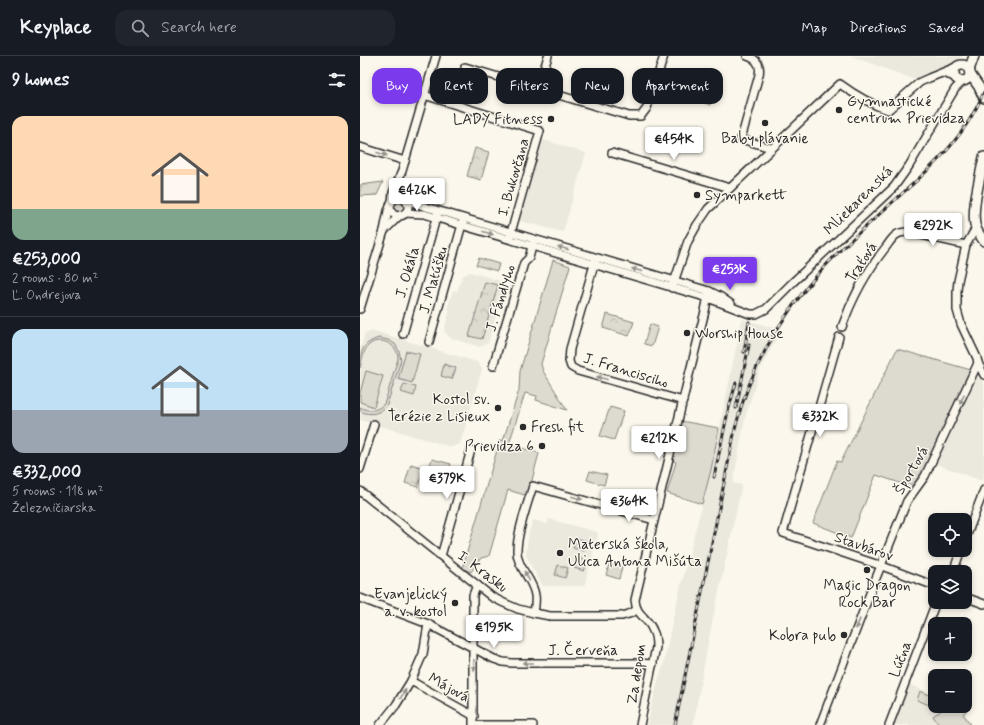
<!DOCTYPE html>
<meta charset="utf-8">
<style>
body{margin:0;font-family:Mynerve,sans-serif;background:#20242c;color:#f1f3f6;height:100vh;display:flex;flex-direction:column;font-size:15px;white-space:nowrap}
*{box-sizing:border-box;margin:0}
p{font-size:13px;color:#9ea1a6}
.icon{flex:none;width:22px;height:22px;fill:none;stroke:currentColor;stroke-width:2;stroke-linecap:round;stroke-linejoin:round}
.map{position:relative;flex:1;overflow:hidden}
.details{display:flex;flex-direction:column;background:#171b24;width:360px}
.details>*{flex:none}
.banner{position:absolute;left:12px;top:12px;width:380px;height:36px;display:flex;gap:8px}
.buttons{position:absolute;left:568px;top:457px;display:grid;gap:8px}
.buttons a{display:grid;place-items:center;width:44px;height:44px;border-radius:8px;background:#171b24;box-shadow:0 2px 6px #0003;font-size:20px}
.price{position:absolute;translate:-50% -34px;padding:0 9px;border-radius:4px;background:#fff;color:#222;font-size:13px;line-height:26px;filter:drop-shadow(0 1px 2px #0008)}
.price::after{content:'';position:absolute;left:50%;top:24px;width:12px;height:9px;margin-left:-6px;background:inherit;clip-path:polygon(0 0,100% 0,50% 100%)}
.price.active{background:#7c3aed;color:#fff}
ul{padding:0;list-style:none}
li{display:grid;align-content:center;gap:8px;height:212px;padding:0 12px}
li+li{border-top:1px solid #363941}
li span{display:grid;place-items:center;height:124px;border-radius:12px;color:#555}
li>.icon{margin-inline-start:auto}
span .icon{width:72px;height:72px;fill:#fffc;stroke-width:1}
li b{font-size:17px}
h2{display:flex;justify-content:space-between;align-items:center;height:48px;padding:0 12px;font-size:17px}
.tag{padding:0 14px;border-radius:12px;background:#171b24;box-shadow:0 2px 6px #0003;font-size:14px;line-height:36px}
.tag.active{background:#7c3aed;color:#fff}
header{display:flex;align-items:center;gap:24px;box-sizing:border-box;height:56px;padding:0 20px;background:#171b24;border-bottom:1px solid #363941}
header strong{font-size:19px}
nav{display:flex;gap:22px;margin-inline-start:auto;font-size:14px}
.search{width:280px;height:36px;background:#20242c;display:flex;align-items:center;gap:10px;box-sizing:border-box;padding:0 14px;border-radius:12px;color:#9ea1a6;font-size:15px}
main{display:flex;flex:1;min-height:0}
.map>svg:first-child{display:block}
</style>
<header>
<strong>Keyplace</strong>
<div class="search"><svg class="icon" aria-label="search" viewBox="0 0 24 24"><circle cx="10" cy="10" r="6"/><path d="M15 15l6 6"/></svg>Search here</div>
<nav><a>Map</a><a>Directions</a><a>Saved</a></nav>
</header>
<main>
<section class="details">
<h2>9 homes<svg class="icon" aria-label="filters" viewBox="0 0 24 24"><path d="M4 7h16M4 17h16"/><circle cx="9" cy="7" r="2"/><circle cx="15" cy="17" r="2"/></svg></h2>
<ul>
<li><span style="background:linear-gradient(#ffd9b3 75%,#7fa58c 0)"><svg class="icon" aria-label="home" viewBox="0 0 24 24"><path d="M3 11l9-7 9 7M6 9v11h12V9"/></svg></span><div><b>€253,000</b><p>2 rooms · 80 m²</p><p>Ľ. Ondrejova</p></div></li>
<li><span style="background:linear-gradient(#bfe0f5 65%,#9aa5b1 0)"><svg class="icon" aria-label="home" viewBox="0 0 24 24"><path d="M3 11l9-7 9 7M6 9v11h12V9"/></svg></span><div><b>€332,000</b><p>5 rooms · 118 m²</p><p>Železničiarska</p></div></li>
</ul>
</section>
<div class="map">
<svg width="624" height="669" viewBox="0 0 624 669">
<defs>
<pattern id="forest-crowns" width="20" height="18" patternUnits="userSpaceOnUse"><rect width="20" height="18" fill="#dddad0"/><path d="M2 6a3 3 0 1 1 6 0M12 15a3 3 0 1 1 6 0" fill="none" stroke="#bebbb3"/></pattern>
</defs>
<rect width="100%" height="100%" fill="#fbf7ec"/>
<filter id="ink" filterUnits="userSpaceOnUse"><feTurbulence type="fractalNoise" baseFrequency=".025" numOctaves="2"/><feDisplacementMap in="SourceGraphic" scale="8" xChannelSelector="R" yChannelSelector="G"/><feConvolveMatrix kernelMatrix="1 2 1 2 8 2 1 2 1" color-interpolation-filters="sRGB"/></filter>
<g filter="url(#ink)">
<g fill="#ebe8de">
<path d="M491,0H604L585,11L553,23Z"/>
<path d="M180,83L226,97L203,176L156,164Z"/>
<path d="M110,216L138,224L145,230L128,287L120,291L90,282L84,275L90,254L87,253L93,234L97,235L102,220Z"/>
<path d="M382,263L421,274L401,311L385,362L373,427L382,429L350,577L333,669H287L298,624L303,611L315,553L351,414Z"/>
<path d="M14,275L117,306L122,313L100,388L91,391L0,364V294L5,277Z"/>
<path d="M617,322H619L621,323L624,329V420L622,425L576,408L616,324Z"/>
<path d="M189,463L237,476L238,479L224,530H183L172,512L166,499V495L169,476L173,464L187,468Z"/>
<path d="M548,628L575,639V650H603L607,656L605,658L613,669H532Z"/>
</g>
<g fill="#dddad0" stroke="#84827e">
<path d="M327,23L335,25L330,43L321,40Z"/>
<circle cx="39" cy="151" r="5"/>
<path d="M119,202L139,208L137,215L116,209Z"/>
<path d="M193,204L210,210L181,308L183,315L207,354L176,344L177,340L165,337L149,388L179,397L168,440L148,434L129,500L121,502L111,516L102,513L140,384L143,385L159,334L160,315Z"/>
<path d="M290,268L298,271L292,290L284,288Z"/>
<path d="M19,282L28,284L35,288L39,295L41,304L27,349C20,358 10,360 0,355V351C9,356 17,355 24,348C28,337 31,326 34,315C35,311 37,307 38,303C39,289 20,279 9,289C3,294 2,305 0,312C0,296 2,287 19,282Z"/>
<path d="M537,293L611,314L562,419L554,429L550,428H543L516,419L491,482L453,467L477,405L481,406Z"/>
<path d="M46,295L60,298L52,327L38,323Z"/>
<path d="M6,315L23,320L14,351L0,346V337Z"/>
<path d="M44,328L56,331L54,340L41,336Z"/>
<path d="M250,351L264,355L254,384L240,380Z"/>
<path d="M321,365L359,372L351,414L342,448L307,437L316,406L313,405L314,398Z"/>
<path d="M72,403L91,408L83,434L64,428Z"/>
<path d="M230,415L247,419L244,429L227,424Z"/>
<path d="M249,508L262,511L259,523L246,519Z"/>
<path d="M560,635L575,641V650H580L579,653L557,644Z"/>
<path d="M588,650H603L606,655L603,658L611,669H579L573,660Z"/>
</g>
<g fill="url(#forest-crowns)" stroke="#84827e">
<path d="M343,32L354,35L350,49L339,45Z"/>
<path d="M115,92L129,96L121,124L107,120Z"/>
<path d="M23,126L17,139L0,140V129Z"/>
<path d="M125,226L138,229L122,283L109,280Z"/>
<path d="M247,258L274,266L269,280L243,272Z"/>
<path d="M84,308L96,312L92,323L81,320Z"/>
<path d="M51,408L64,412L58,431L45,427Z"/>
<path d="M216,482L227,485L224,495L213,492Z"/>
<path d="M217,502L228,505L224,515L214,512Z"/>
<path d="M198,509L208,512L205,522L195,519Z"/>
</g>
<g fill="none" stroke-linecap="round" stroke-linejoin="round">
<defs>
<g id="minor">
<path d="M387,0C397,3 401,9 399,19L381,83L411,92"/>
<path d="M105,11L269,60H281L287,52L304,0"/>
<path d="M582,17L595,21"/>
<path d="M178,33L188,0"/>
<path d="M64,39L180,75L150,180"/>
<path d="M0,91L45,105"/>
<path d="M252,97L370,132"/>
<circle cx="39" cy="151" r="9"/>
<path d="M45,144L66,151L349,235L361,241L371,248"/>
<path d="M32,146L33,137L42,115L76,0"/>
<path d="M45,157L64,158L348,242L390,258H396L406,253L433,226L534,131L549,110L595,33L603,25"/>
<path d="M616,172L606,189L598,225L597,235V254L601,268L617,302L618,307L624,319"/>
<path d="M24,175L40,159"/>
<path d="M235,205L210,293L209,305L211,311L218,315L323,345"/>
<path d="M312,232L328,185L337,169L348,153L480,28C495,39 510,48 528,54L560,26L569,22L596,11"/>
<path d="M0,253L24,175L28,155L30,151"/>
<path d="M482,271C492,242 507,215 526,191C529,187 532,182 536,179C540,176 544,176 548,176L606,189"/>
<path d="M43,278L77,159"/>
<path d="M479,281L423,477L522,510L575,530"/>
<path d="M69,286L103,165"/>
<path d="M133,310L164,207L169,202L173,187"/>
<path d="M0,413L14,368"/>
<path d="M0,435L132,541L144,547L158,553L174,557L190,560H262L269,558L277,554"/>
<path d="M605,484L624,434"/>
<path d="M81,500L111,394"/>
<path d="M593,516L601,494"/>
<path d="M605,541L624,548"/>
<path d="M0,542L68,568L134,603L143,606L152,607H277L293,608"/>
<path d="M174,557C175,551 176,545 175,539C173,525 161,515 158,502C153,487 168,446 173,430L294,464"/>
<path d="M51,625L114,660"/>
<path d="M20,669L36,649L51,625L63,598L68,568"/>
<path d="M113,669V539L117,529"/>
<path d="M114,669H173"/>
<path d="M280,669L296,591C296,585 296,580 293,575C288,561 276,560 275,544L328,323L345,255L349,235"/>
<path d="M460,669L512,532L547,445L565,420L618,307"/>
<path d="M529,669L576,546"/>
</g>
<g id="major">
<circle cx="602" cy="17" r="8"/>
<path d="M609,14L614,0"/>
<path d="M610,18L619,31L624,42"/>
<path d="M624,101C621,119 610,156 616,172C618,177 621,181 624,185"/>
</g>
</defs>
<use href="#minor" stroke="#2b2b2b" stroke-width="10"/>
<use href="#major" stroke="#2b2b2b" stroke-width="12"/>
<use href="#minor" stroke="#fbf7ec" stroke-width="7"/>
<use href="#major" stroke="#fbf7ec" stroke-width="9"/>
<defs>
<g id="rail">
<path d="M384,296L389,266"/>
<path d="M376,352L389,289"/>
<path d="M354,421L368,355L376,327"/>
<path d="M315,669L375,373C392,301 437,234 491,184C509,168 527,151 545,135C579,105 606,78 624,36"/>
</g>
</defs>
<use href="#rail" stroke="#2b2b2b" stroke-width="3"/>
<use href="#rail" stroke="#fbf7ec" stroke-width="1.5" stroke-dasharray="4.5" stroke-linecap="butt"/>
</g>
<defs><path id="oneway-solid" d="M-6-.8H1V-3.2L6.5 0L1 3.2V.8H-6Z"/></defs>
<g fill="#93918c">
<use href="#oneway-solid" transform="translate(22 98) rotate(17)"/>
<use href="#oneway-solid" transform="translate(128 177) rotate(17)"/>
<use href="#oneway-solid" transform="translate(203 192) rotate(-164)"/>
<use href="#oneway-solid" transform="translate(277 214) rotate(-164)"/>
<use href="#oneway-solid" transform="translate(242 322) rotate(-164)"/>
<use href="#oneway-solid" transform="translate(602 343) rotate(115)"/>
<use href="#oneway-solid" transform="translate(217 442) rotate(16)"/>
<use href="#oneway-solid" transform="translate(167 520) rotate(-118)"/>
<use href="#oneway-solid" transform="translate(498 568) rotate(111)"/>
<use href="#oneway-solid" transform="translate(168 607) rotate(180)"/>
<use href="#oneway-solid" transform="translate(114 609) rotate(90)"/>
<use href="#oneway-solid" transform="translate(43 638) rotate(-58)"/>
</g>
</g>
<g fill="#2b2b2b" stroke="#fbf7ec" stroke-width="1.5">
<circle cx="479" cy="54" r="4"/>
<circle cx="191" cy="63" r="4"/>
<circle cx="405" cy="67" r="4"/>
<circle cx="337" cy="139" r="4"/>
<circle cx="327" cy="277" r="4"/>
<circle cx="138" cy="352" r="4"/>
<circle cx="163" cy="371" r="4"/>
<circle cx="182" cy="390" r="4"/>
<circle cx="200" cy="497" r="4"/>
<circle cx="507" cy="514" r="4"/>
<circle cx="95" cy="547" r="4"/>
<circle cx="484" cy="579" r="4"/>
</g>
<g text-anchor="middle" stroke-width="3" stroke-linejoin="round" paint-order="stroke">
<g font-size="15" fill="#2b2b2b" stroke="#fbf7ec" text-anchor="start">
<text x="487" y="50">Gymnastické<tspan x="487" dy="17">centrum Prievidza</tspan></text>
<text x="183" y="68" text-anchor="end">LADY Fitness</text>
<text x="405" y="87" text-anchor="middle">Baby plávanie</text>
<text x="345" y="144">Symparkett</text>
<text x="335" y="282">Worship House</text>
<text x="130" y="348" text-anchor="end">Kostol sv.<tspan x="130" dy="17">Terézie z Lisieux</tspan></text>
<text x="171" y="376">Fresh fit</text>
<text x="174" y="395" text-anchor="end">Prievidza 6</text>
<text x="208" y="493">Materská škola,<tspan x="208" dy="17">Ulica Antona Mišúta</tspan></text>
<text x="507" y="534" text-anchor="middle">Magic Dragon<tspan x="507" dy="17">Rock Bar</tspan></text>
<text x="87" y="543" text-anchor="end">Evanjelický<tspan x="87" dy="17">a. v. kostol</tspan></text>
<text x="476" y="584" text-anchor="end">Kobra pub</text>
</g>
<g font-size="15" fill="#2b2b2b" stroke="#fbf7ec">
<text transform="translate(153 121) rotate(-74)" y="5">I. Bukovčana</text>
<text transform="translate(498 144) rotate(-45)" y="5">Mliekarenská</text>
<text transform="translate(501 206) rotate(-57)" y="5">Traťová</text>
<text transform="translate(47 216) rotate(-74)" y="5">J. Okáľa</text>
<text transform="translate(73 224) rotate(-74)" y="5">J. Matúšku</text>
<text transform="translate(140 242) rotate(-73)" y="5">J. Fándlyho</text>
<text transform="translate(266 314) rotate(17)" y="5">J. Francisciho</text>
<text transform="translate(551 414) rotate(-60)" y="5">Športová</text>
<text transform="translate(504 490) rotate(19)" y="5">Stavbárov</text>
<text transform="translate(123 515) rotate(37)" y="5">I. Krasku</text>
<text x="223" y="599">J. Červeňa</text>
<text transform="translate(540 603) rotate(-69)" y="5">Lúčna</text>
<text transform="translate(276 618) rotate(-81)" y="5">Za depom</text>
<text transform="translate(89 631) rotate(29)" y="5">Májová</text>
</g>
</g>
</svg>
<div class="buttons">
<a><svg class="icon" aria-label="locate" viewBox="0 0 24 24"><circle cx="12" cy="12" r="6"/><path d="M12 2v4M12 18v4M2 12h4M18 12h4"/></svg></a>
<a><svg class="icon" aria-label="layers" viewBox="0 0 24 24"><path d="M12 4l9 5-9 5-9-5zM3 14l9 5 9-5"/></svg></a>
<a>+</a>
<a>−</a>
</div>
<b class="price" style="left:314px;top:105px">€454K</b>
<b class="price" style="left:57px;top:156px">€426K</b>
<b class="price" style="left:573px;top:191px">€292K</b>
<b class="price active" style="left:370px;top:235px">€253K</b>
<b class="price" style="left:460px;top:382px">€332K</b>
<b class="price" style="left:299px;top:404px">€212K</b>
<b class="price" style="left:87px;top:444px">€379K</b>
<b class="price" style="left:269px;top:467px">€364K</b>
<b class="price" style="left:134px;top:593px">€195K</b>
<div class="banner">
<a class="tag active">Buy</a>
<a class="tag">Rent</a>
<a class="tag">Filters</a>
<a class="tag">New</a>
<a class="tag">Apartment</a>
</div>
</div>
</main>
